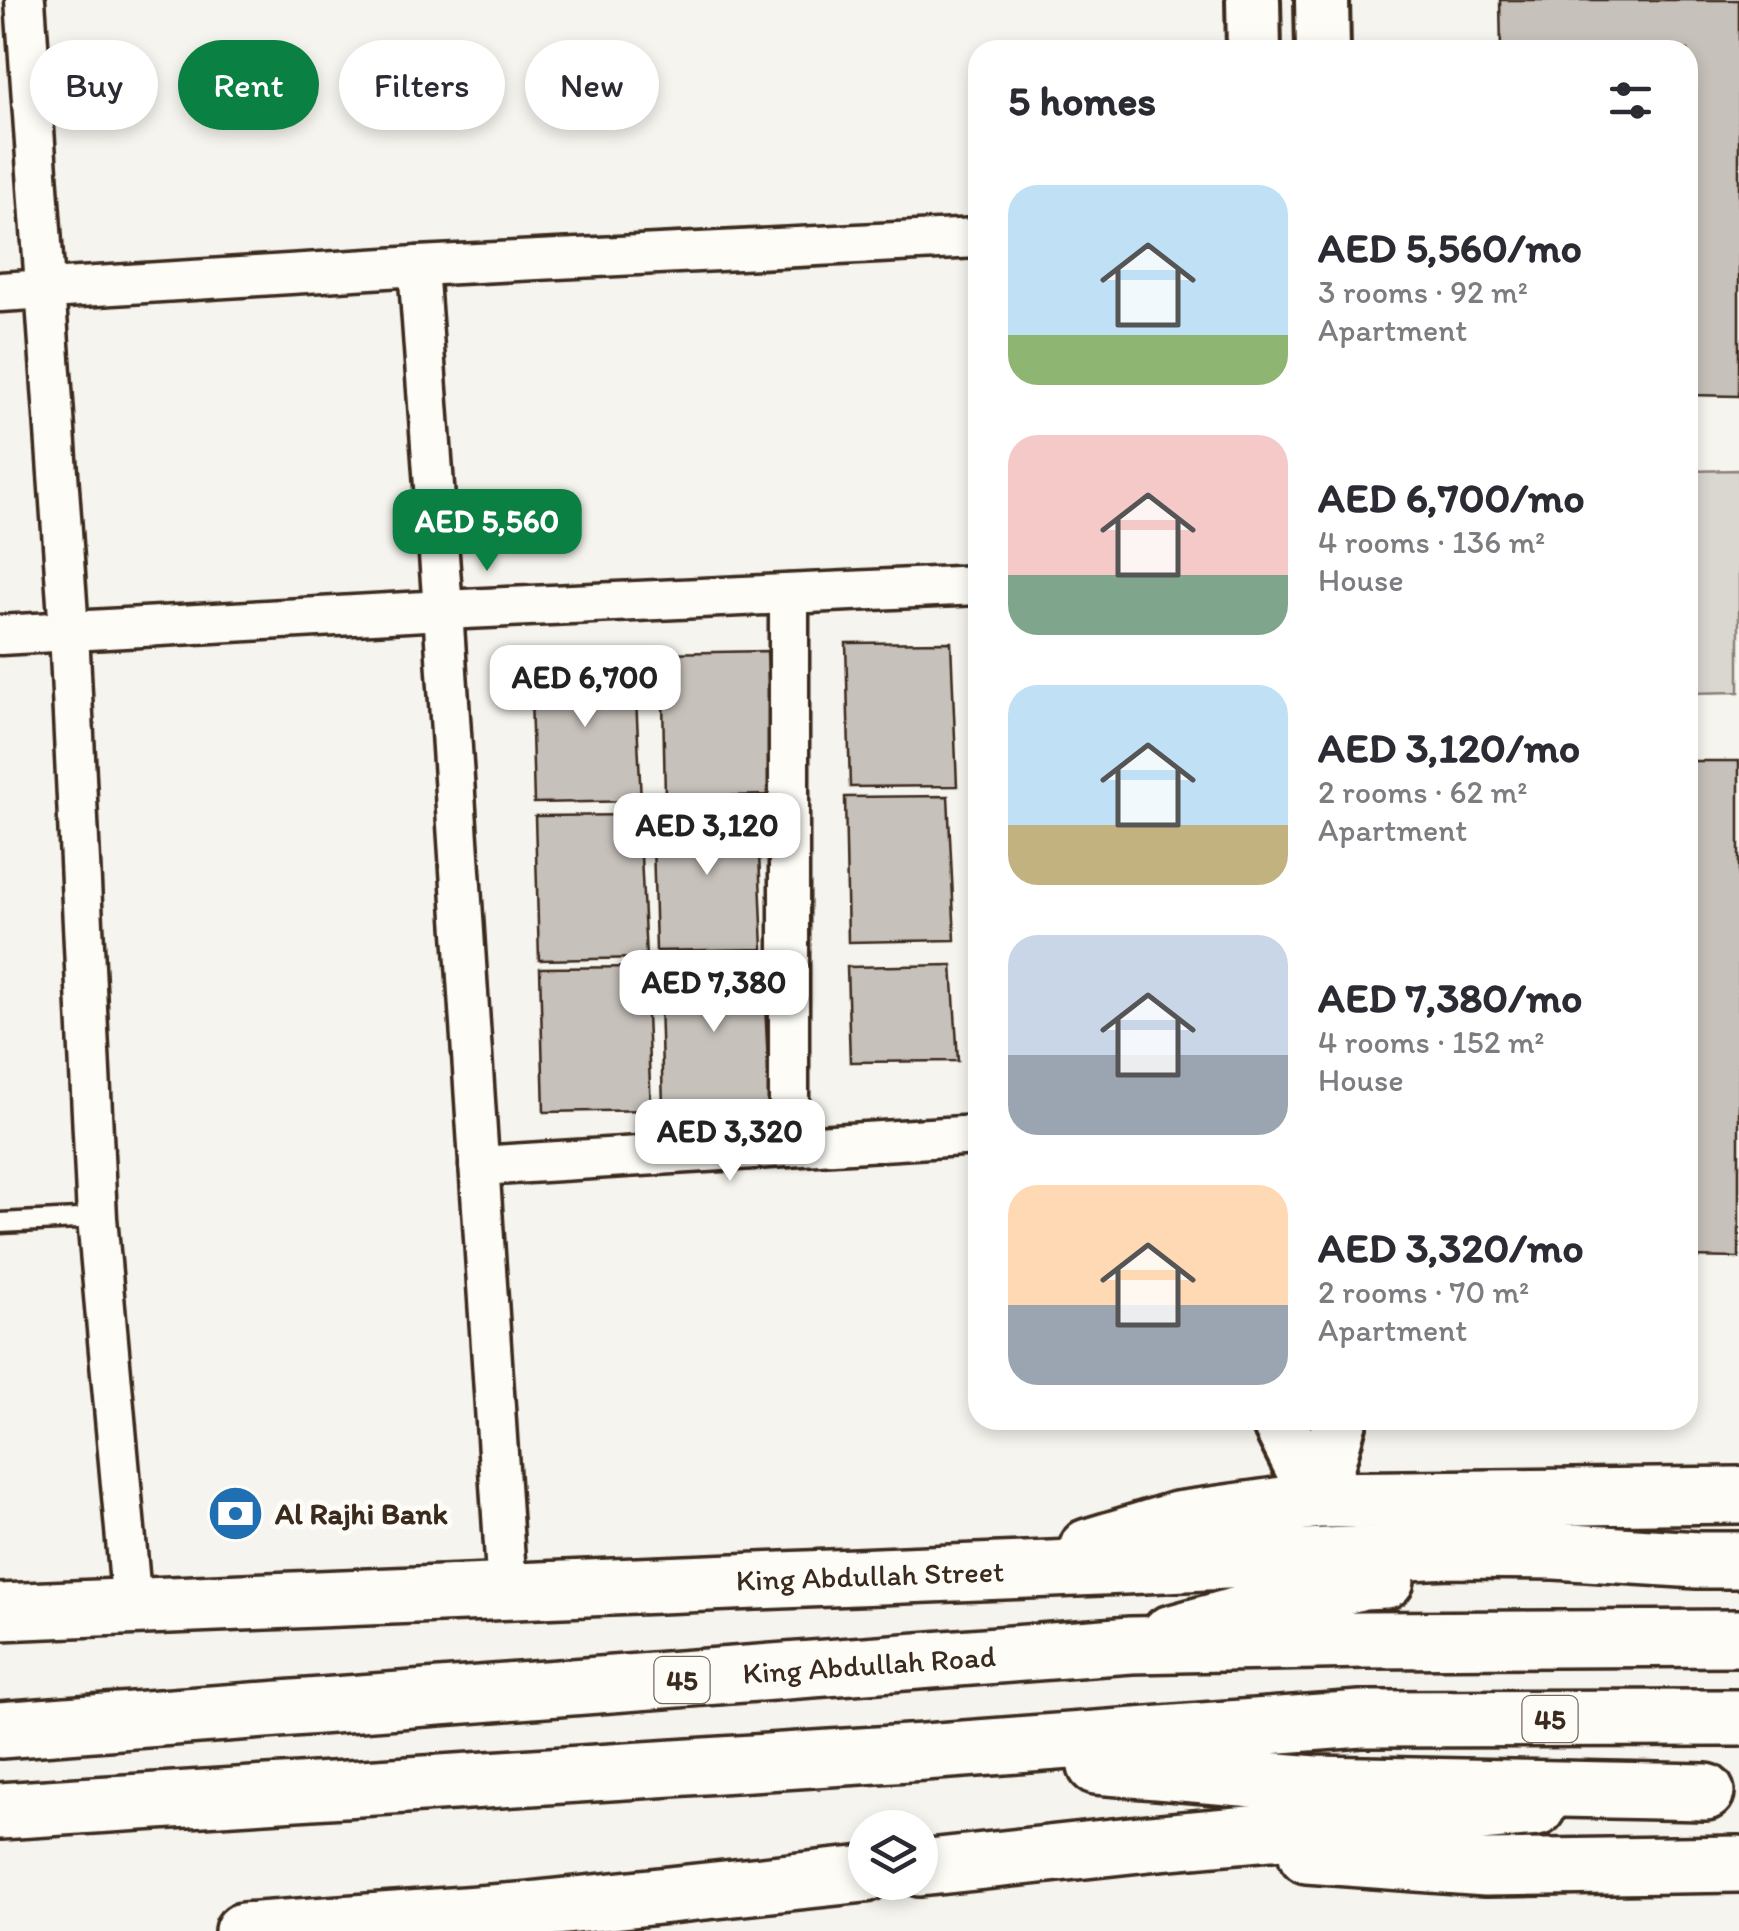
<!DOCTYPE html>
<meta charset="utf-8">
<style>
body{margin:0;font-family:Itim,sans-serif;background:#f7f7f7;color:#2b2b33;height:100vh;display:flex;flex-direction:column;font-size:38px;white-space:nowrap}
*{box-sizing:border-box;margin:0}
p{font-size:32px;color:#7c7c81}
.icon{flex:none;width:55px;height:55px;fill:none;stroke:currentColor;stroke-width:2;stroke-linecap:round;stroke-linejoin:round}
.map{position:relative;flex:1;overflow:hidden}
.drawer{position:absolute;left:968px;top:40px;width:730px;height:1390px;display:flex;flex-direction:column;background:#fff;border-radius:30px;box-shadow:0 5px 15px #0003}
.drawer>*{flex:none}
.guide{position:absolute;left:30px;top:40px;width:788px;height:90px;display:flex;gap:20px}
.tools{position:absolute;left:848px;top:1810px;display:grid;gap:20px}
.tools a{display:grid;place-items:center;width:90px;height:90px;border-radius:50%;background:#fff;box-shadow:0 5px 15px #0003;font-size:50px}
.price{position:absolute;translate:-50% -85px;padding:0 22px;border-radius:20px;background:#fff;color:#222;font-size:32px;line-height:65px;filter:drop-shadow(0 2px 5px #0008)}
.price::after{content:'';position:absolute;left:50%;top:60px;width:30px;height:22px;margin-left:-15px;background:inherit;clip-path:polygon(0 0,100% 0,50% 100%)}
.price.active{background:#0b8043;color:#fff}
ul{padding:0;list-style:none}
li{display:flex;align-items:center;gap:30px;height:250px;padding:0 40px}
li span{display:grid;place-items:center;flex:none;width:280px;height:200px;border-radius:30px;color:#555}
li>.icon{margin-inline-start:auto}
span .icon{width:120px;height:120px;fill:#fffc;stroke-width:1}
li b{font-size:42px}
h2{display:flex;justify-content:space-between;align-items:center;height:120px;padding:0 40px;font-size:42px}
.tag{padding:0 35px;border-radius:45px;background:#fff;box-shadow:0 5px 15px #0003;font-size:35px;line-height:90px}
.tag.active{background:#0b8043;color:#fff}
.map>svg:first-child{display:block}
</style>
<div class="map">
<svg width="1739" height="1931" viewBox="0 0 1739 1931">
<rect width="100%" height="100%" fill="#f5f4ee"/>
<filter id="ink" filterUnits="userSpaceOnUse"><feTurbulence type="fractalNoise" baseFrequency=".01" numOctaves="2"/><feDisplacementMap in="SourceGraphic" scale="20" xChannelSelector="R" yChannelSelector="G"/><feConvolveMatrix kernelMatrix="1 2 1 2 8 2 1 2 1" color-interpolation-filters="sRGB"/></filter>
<g filter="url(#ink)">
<path fill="#dad6d0" stroke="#8a8077" stroke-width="2.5" d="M1739,470V692L1688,693V471Z"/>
<g fill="#c7c1bb" stroke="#3b2a1e" stroke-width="2.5">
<path d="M1500,0H1739V396L1688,395V50H1501Z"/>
<path d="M951,642L957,786L850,787L846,643Z"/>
<path d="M767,651L773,795L665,797L662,653Z"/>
<path d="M634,657L641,801L534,803L530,659Z"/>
<path d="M1688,761H1739V1258L1688,1257Z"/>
<path d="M948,796L955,940L848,942L845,797Z"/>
<path d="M757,805L763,949L656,951L652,806Z"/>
<path d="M639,815L646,958L539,960L535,816Z"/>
<path d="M763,962L770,1106L663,1108L659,964Z"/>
<path d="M952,965L958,1061L850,1062L847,967Z"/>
<path d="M645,967L651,1110L544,1112L540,968Z"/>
</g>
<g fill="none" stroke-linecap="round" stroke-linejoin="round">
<defs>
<path id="lane" d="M0,1223L97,1218"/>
<g id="street">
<path d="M25,0L69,631L97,1218L132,1607"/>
<path d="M418,266L443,610L507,1591"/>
<path d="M0,292L418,266L978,238"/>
<path d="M789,594V1147"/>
<path d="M0,635L443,610L978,585"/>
<path d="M479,1166L978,1135"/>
</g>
<g id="secondary">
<path d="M1253,0L1254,50"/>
<path d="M1322,0L1323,50"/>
<path d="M1280,1420V1425L1318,1500"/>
<path d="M1318,1500L1340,1420"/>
</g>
<g id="primary">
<path d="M1088,1547L1177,1520L1318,1500L1739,1495"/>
<path d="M0,1612L1124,1566L1449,1550L1555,1551L1698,1560H1739"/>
<path d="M1169,1634L1363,1581L1386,1580"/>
<path d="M1307,1855L1486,1868L1739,1864"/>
<path d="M920,1868L1149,1843L1537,1808"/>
<path d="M243,1931L519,1911L865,1874"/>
</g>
<g id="highway">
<path d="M0,1730L1131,1645L1364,1640L1739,1638"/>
<path d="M1096,1766L1315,1784L1706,1792"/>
<path d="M0,1811L924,1752L1361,1719L1739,1718"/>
</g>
</defs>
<use href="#lane" stroke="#3b2a1e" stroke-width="25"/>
<use href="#street" stroke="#3b2a1e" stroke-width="45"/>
<use href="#secondary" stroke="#3b2a1e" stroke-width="60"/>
<use href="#primary" stroke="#3b2a1e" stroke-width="62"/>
<use href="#highway" stroke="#3b2a1e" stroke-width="62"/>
<use href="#lane" stroke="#fdfcf7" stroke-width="18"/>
<use href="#street" stroke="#fdfcf7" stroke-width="38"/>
<use href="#secondary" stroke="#fdfcf7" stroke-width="52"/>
<use href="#primary" stroke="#fdfcf7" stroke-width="55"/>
<use href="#highway" stroke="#fdfcf7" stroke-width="55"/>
</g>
</g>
<defs>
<symbol id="bank-disc" viewBox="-11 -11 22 22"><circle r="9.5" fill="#1f6fb2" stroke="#fdfcf7"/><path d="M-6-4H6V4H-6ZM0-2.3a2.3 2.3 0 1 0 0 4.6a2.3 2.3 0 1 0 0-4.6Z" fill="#fff"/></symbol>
</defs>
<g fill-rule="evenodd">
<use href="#bank-disc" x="204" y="1482" width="63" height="63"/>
</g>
<g text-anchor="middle" stroke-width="10" stroke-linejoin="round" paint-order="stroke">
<g fill="#fdfcf7" stroke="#75695f" stroke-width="2.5">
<rect x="654.5" y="1657" width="55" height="46" rx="8"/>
<rect x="1522.5" y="1696" width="55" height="46" rx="8"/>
</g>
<g font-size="28" font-weight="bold" fill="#3b2a1e">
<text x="682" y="1690">45</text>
<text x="1550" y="1729">45</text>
</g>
<g font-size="30" font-weight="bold" fill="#3b2a1e" stroke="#fdfcf7" text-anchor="start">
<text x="275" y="1524">Al Rajhi Bank</text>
</g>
<g font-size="30" fill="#3b2a1e" stroke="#fdfcf7">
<text transform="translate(870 1576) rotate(-2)" y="10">King Abdullah Street</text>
<text transform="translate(869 1665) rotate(-4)" y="10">King Abdullah Road</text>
</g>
</g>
</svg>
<div class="tools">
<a><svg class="icon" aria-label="layers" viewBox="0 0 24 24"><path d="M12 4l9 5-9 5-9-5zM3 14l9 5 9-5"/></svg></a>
</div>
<b class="price active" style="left:487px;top:574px">AED 5,560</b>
<b class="price" style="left:585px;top:730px">AED 6,700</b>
<b class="price" style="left:707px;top:878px">AED 3,120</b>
<b class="price" style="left:714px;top:1035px">AED 7,380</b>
<b class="price" style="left:730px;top:1184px">AED 3,320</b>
<div class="guide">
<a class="tag">Buy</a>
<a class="tag active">Rent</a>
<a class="tag">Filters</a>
<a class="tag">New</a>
</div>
<section class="drawer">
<h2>5 homes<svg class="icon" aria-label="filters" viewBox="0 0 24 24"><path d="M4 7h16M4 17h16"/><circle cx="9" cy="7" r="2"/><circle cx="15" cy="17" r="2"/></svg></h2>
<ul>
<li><span style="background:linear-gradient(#bfe0f5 75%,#8fb573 0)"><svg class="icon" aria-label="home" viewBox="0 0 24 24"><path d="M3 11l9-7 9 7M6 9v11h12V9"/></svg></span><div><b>AED 5,560/mo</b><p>3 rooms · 92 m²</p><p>Apartment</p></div></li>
<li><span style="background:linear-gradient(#f6c9c9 70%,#7fa58c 0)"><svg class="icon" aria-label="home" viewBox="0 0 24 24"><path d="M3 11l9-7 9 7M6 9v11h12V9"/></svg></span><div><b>AED 6,700/mo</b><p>4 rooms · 136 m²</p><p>House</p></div></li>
<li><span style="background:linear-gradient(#bfe0f5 70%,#c2b280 0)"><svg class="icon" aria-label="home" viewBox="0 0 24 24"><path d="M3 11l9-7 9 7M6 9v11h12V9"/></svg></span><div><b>AED 3,120/mo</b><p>2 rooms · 62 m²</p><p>Apartment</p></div></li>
<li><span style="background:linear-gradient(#c9d6e8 60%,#9aa5b1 0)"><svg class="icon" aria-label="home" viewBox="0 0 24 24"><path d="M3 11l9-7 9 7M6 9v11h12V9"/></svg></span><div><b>AED 7,380/mo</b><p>4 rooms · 152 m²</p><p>House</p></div></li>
<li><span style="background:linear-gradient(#ffd9b3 60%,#9aa5b1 0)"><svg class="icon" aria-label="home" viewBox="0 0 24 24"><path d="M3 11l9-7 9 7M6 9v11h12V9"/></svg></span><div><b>AED 3,320/mo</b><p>2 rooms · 70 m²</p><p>Apartment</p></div></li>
</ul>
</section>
</div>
